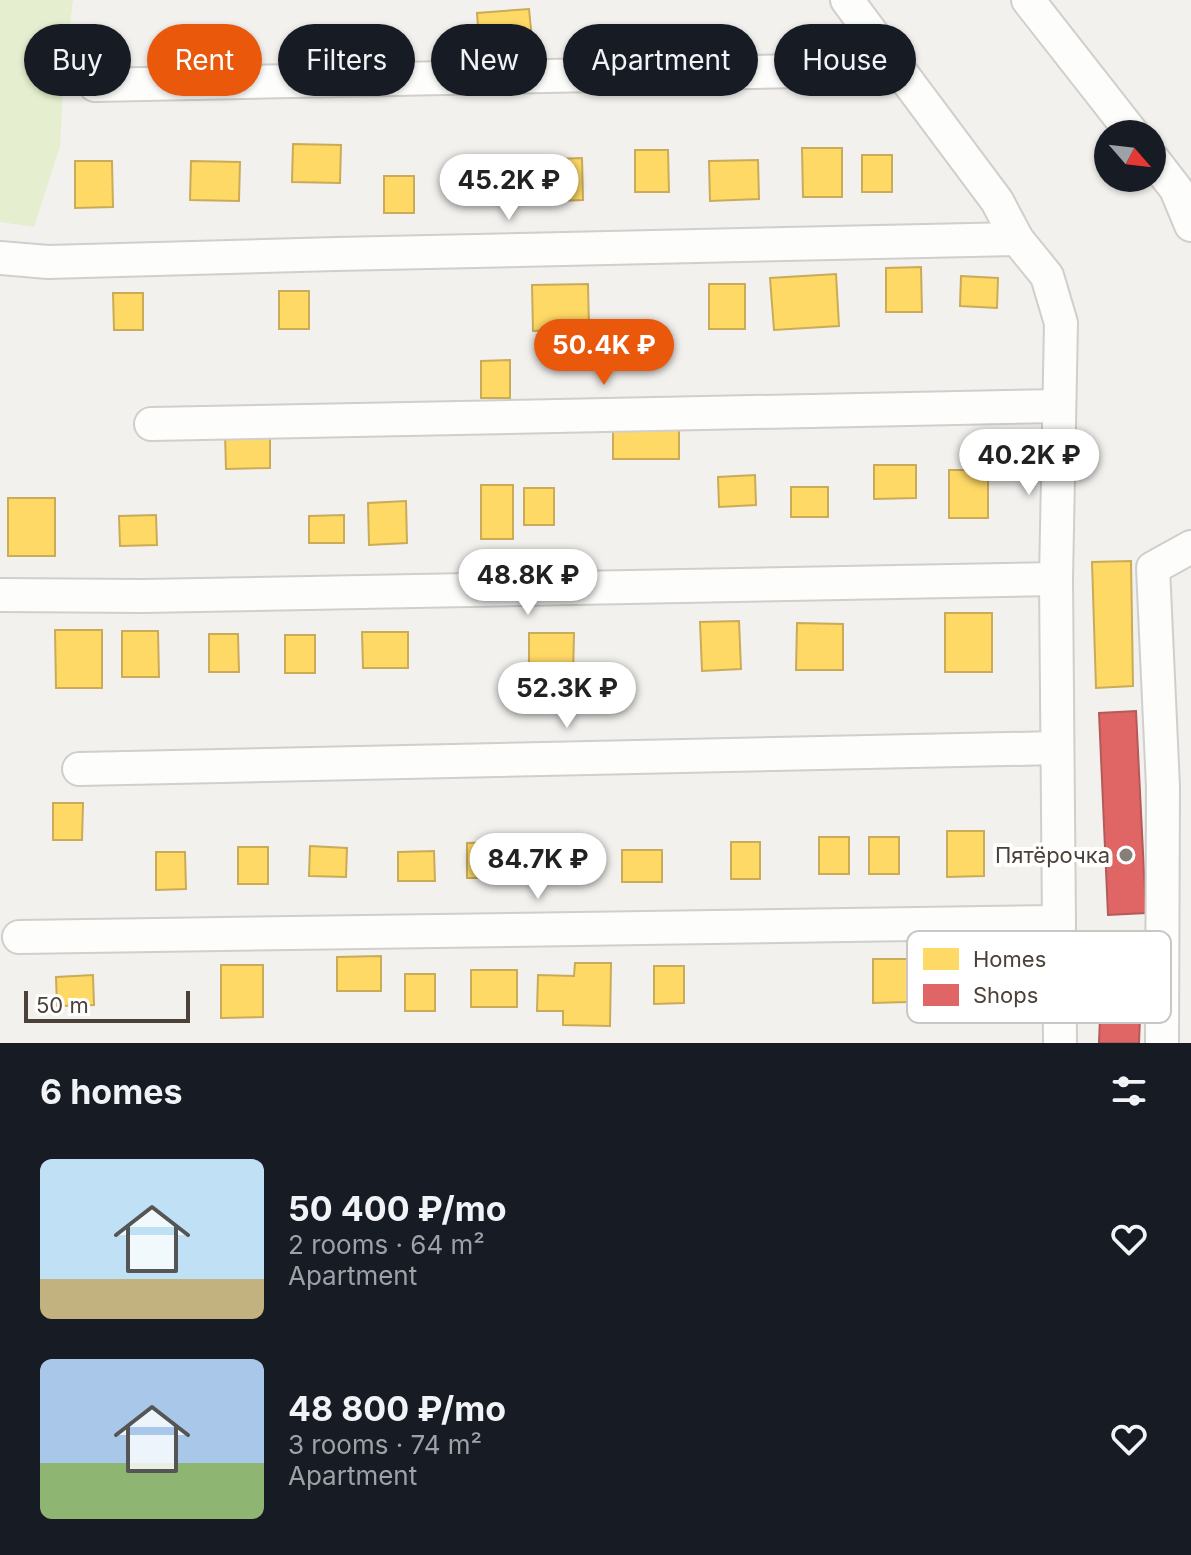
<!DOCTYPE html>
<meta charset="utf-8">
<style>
body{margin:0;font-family:Inter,sans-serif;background:#242831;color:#f1f3f6;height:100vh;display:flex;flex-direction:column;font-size:30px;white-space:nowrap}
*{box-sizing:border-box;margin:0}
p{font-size:26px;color:#9ea1a6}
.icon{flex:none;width:44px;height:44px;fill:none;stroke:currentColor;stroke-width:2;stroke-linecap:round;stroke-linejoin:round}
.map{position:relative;height:1043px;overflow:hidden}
.drawer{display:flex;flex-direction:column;background:#171b24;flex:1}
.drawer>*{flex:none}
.top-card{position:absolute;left:24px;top:24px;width:1144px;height:72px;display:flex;gap:16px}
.needle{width:52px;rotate:118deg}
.fabs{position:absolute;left:1094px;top:120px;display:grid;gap:16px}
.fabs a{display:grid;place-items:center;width:72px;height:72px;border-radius:50%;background:#171b24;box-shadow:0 2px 6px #0004;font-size:40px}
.scale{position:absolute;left:24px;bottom:20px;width:166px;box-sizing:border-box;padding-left:8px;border:4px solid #4b4138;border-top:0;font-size:22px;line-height:28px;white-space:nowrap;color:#4b4138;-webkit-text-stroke:6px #fff;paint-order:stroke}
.price{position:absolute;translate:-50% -68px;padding:0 18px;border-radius:28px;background:#fff;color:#222;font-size:26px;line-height:52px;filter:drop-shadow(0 2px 4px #0008)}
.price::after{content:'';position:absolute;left:50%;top:48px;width:24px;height:18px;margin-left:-12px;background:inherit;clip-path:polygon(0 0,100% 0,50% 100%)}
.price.selected{background:#ea580c;color:#fff}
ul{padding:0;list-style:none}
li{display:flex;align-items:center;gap:24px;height:200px;padding:0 40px}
li span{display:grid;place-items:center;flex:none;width:224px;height:160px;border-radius:12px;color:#555}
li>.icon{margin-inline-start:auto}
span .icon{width:96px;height:96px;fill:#fffc;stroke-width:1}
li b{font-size:34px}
h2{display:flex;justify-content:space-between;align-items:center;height:96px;padding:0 40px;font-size:34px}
.chip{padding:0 28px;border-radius:36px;background:#171b24;box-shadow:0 2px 6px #0004;font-size:28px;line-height:72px}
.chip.selected{background:#ea580c;color:#fff}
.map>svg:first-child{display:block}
</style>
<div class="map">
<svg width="1191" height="1043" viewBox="0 0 1191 1043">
<rect width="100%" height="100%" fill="#f3f1ee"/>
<path fill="#e5eece" d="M0,0H73L64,74L60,146L34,227L0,222Z"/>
<g fill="#ffd966" stroke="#c9ab58" stroke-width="2">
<path d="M529,9L533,50L480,55L477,13Z"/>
<path d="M293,144L341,145L340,183L292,182Z"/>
<path d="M802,148H842V197H803Z"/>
<path d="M635,150H668L669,192H635Z"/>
<rect x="862" y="155" width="30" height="37"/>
<path d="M582,158L583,200L530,202L529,160Z"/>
<rect x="461" y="160" width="29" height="37"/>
<path d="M758,160L759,199L710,201L709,161Z"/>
<path d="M75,161H112L113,207L75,208Z"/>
<path d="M191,161L240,162L239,201L190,200Z"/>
<rect x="384" y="176" width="30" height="37"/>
<path d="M921,267L922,312H886V268Z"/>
<path d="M836,274L839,326L774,330L770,278Z"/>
<path d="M961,276L998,278L997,308L960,306Z"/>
<path d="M588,284L589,329L533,331L532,285Z"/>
<rect x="709" y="284" width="36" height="45"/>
<rect x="279" y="291" width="30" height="38"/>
<path d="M113,293H143V330H114Z"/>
<path d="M510,360V398H481V361Z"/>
<rect x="613" y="429" width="66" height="30"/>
<path d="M270,432V468L226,469L225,433Z"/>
<path d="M874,465H916V498L874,499Z"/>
<rect x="949" y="470" width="39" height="48"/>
<path d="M755,475L756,505L719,507L718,477Z"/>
<rect x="481" y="485" width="32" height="54"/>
<rect x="791" y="487" width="37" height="30"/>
<rect x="524" y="488" width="30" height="37"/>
<rect x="8" y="498" width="47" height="58"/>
<path d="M406,501L407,543L369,545L368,503Z"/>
<path d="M156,515L157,545L120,546L119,516Z"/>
<path d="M344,515V543H309V516Z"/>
<path d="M1131,561L1133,686L1096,688L1092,562Z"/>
<rect x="945" y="613" width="47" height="59"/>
<path d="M739,621L741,669L702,671L700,622Z"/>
<path d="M797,623L843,624V670H796Z"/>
<path d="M55,630H102V688H56Z"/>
<path d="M122,631H158L159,677H122Z"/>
<path d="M362,632H408V668H363Z"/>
<path d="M529,633H574L573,677H529Z"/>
<path d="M209,634H238L239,672H209Z"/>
<rect x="285" y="635" width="30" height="38"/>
<path d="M53,803H83L82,840H53Z"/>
<path d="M947,831H984V876L947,877Z"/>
<rect x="819" y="837" width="30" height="37"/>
<rect x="869" y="837" width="30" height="37"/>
<path d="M511,842V878H467V843Z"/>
<rect x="731" y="842" width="29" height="37"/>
<rect x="542" y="843" width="30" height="37"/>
<path d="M310,846L347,848L346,877L309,876Z"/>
<rect x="238" y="847" width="30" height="37"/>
<rect x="622" y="850" width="40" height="32"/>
<path d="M434,851L435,881H398V852Z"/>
<path d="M156,852H185L186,889L156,890Z"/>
<path d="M381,956V991H337V957Z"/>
<path d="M873,959H907V1002L873,1003Z"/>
<path d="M575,963H611L610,1026L563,1025V1011H537L538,975L574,976Z"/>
<path d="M221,965H263V1017L221,1018Z"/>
<path d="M654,966H684V1003L654,1004Z"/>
<rect x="471" y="970" width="46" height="37"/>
<rect x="405" y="974" width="30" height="37"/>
<path d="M93,975L94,1005L57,1006L56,977Z"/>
</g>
<g fill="#e06666" stroke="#b35b58" stroke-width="2">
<path d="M1136,711L1146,913L1108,915L1099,713Z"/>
<path d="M1100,1017L1140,1018L1139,1043H1099Z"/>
</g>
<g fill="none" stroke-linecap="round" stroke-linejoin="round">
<defs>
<g id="minor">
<path d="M847,0L997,201L1017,239L1047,276L1061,323L1056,579L1060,1043"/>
<path d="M1028,0L1133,134"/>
<path d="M95,85L899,69"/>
<path d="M1152,158L1176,189L1191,225"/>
<path d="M0,258L48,262L336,254L1017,239"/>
<path d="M151,424L1059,406"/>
<path d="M0,595L143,596L1056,579"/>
<path d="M79,769L1057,748"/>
<path d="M19,937L1058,922"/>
<path d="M1162,1043L1163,787L1153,568L1191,547"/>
</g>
</defs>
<use href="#minor" stroke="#d1cecb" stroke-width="36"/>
<use href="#minor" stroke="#fdfdfc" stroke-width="32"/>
</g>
<circle fill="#867f78" stroke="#fff" stroke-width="3" cx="1126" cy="855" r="8"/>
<g text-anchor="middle" stroke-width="8" stroke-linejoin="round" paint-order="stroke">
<g font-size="22" fill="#4b4138" stroke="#fff" text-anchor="end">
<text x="1110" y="863">Пятёрочка</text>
</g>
</g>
<rect x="907" y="931" width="264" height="92" rx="12" fill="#fff" stroke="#c9c6c3" stroke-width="2"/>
<rect x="923" y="948" width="36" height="22" fill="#ffd966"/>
<rect x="923" y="984" width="36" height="22" fill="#e06666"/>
<g font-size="22" fill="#4b4138">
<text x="973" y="967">Homes</text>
<text x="973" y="1003">Shops</text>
</g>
</svg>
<div class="fabs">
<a><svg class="needle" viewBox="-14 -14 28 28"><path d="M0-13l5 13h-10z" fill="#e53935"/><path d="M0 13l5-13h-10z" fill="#9ea1a6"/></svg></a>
</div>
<div class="scale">50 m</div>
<b class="price" style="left:509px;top:222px">45.2K ₽</b>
<b class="price selected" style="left:604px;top:387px">50.4K ₽</b>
<b class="price" style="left:1029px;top:497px">40.2K ₽</b>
<b class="price" style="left:528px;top:617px">48.8K ₽</b>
<b class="price" style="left:567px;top:730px">52.3K ₽</b>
<b class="price" style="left:538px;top:901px">84.7K ₽</b>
<div class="top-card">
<a class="chip">Buy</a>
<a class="chip selected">Rent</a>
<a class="chip">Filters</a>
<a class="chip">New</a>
<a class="chip">Apartment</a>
<a class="chip">House</a>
</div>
</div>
<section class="drawer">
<h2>6 homes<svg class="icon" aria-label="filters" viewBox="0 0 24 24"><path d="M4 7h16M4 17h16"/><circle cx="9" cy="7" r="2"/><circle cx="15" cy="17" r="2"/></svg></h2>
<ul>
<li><span style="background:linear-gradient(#bfe0f5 75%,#c2b280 0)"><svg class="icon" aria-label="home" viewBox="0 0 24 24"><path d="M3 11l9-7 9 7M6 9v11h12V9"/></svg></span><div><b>50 400 ₽/mo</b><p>2 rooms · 64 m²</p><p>Apartment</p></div><svg class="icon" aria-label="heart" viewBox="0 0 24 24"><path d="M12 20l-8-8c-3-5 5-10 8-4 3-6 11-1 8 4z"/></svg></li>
<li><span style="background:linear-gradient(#a9c7e8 65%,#8fb573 0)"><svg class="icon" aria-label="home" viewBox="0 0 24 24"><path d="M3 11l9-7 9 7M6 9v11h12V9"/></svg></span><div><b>48 800 ₽/mo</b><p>3 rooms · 74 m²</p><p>Apartment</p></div><svg class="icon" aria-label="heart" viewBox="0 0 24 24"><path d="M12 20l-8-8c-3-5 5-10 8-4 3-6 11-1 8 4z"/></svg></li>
</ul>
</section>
